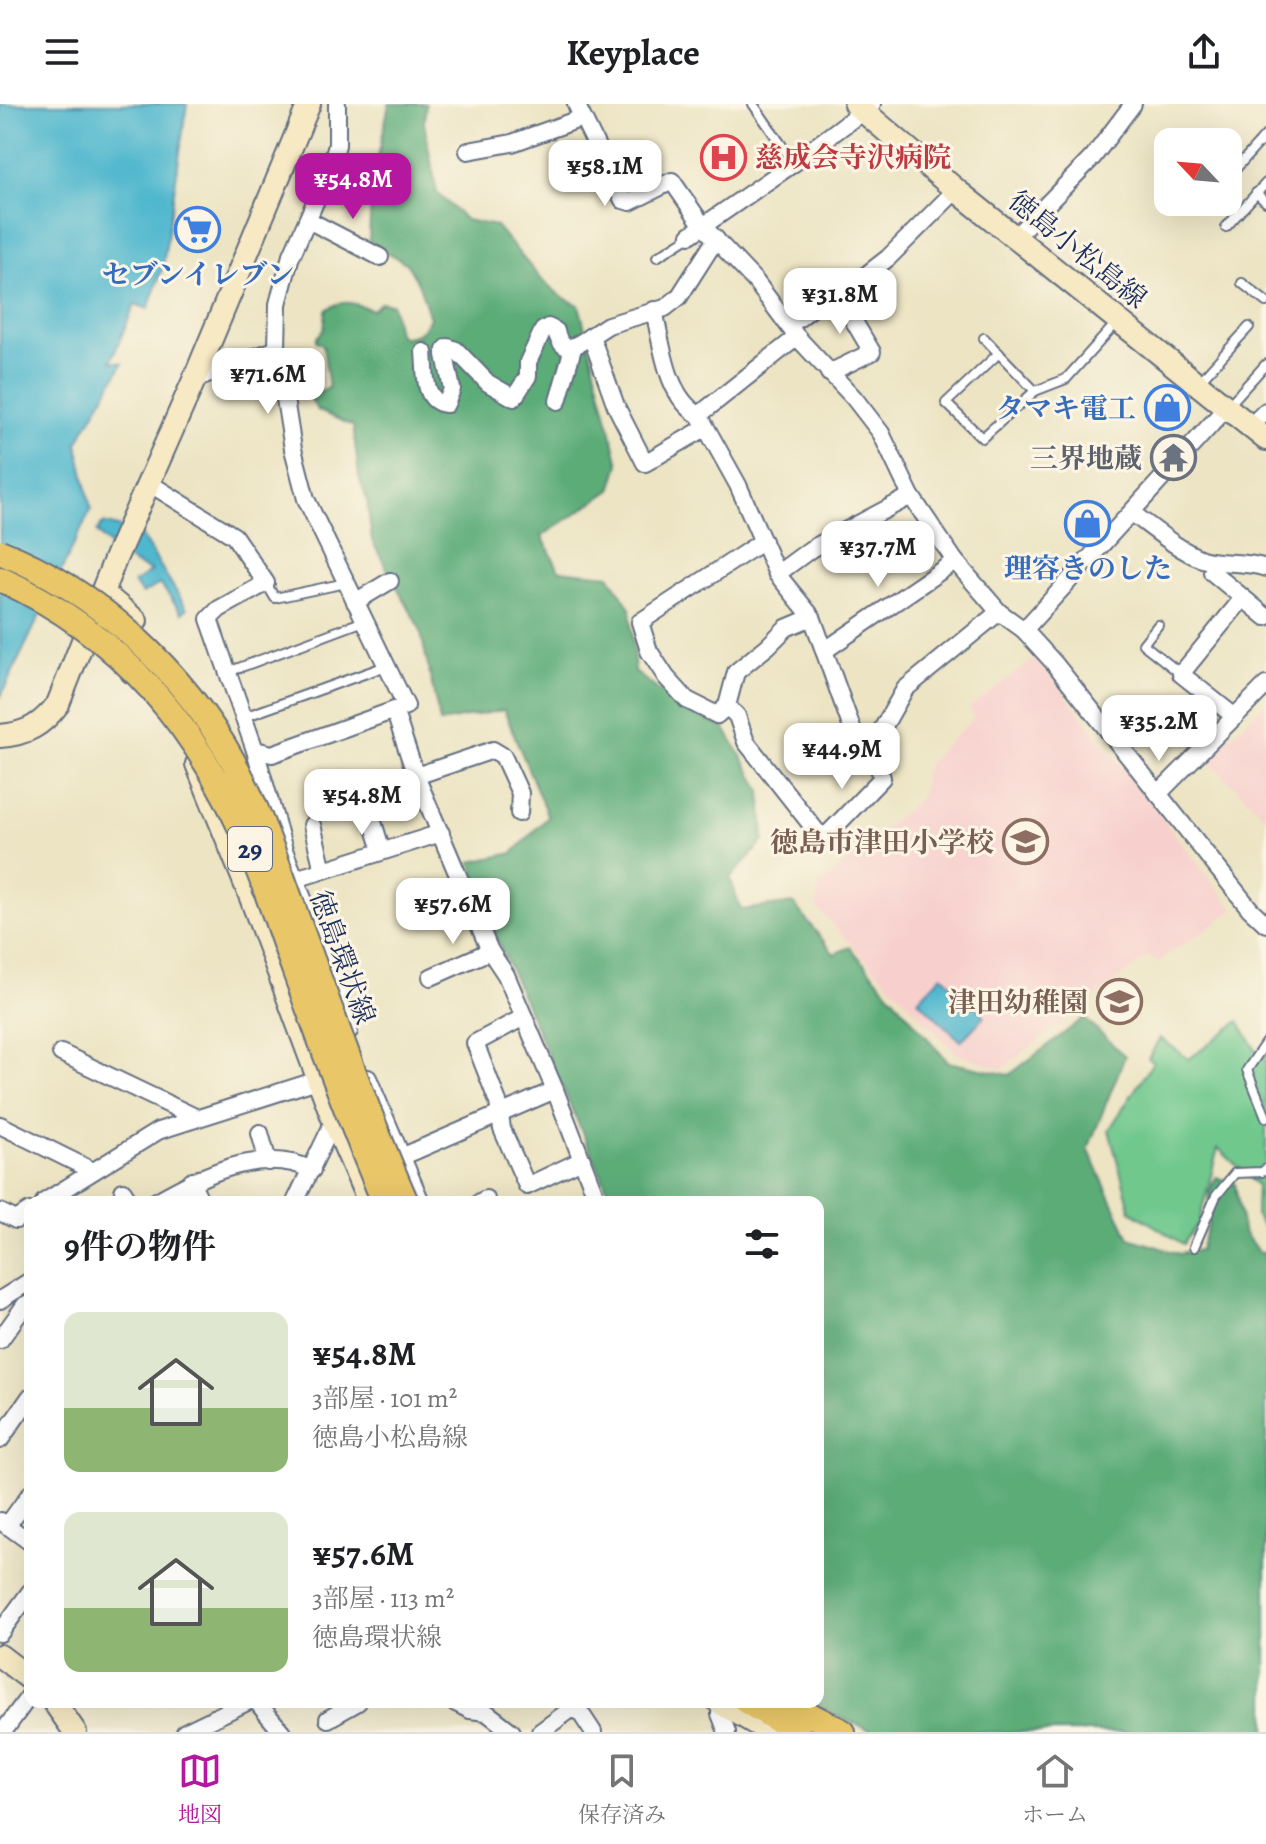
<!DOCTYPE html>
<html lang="ja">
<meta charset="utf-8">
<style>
body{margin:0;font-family:Alegreya,"Noto Serif JP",serif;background:#f6f6f6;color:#202124;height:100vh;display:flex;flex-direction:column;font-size:30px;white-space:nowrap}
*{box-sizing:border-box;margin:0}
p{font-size:26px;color:#757577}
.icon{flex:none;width:44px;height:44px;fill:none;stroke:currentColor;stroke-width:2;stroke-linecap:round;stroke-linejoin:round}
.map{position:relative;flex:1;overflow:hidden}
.sheet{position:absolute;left:24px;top:1092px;width:800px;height:512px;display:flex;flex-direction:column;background:#fff;border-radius:16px;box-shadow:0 8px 32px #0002}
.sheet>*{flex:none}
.needle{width:52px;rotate:296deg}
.fabs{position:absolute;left:1154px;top:24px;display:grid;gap:16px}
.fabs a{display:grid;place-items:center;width:88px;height:88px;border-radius:16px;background:#fff;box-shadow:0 8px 32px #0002;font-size:40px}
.price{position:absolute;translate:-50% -68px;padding:0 18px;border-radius:16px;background:#fff;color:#222;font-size:26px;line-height:52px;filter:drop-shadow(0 2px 4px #0008)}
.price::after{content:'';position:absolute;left:50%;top:48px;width:24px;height:18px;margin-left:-12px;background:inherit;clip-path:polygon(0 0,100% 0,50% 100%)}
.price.selected{background:#b5179e;color:#fff}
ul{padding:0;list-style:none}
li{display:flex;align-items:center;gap:24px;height:200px;padding:0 40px}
li span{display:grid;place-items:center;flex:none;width:224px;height:160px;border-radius:16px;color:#555}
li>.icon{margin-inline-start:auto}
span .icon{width:96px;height:96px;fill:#fffc;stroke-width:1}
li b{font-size:34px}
h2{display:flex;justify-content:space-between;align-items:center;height:96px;padding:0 40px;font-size:34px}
header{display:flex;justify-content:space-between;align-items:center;height:104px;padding:0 40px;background:#fff;font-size:36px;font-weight:600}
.menu{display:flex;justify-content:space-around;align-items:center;height:112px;border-top:2px solid #e0e0e0;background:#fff;font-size:22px;color:#757577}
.menu a{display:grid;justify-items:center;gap:4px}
.menu .selected{color:#b5179e}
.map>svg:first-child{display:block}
</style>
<header><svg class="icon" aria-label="menu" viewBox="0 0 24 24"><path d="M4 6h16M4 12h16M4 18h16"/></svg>Keyplace<svg class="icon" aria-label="share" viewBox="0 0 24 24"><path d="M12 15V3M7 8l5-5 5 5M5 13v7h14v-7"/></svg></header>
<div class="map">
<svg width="1266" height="1628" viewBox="0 0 1266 1628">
<rect width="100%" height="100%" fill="#fcf5e5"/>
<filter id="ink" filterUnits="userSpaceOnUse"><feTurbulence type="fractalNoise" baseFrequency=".0125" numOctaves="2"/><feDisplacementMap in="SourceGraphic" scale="16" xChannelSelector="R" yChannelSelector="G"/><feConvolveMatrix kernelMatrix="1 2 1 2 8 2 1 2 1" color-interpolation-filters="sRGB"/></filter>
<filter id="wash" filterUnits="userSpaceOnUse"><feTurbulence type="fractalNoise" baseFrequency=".006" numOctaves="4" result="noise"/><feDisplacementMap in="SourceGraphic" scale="32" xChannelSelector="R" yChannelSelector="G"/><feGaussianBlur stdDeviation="1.8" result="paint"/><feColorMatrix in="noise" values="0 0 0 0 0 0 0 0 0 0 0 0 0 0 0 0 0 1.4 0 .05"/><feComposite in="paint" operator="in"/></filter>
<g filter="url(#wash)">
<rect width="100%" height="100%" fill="#ece4c3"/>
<g fill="#f7d0cd">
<path d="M1036,553L1234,806L1158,858L1147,853L1002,965L957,950L816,804L819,782L921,693L927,660L974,614L969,604Z"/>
<path d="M1266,599V713L1206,655Z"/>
</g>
<path fill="#70c88d" stroke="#467c76" stroke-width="2" d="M1239,917L1260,953L1266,947V1127L1256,1112L1257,1081L1218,1044L1199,1118L1183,1140L1131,1107L1109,1026L1153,958L1148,955L1160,934L1189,955Z"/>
<path fill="#5cac78" stroke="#3c6e6b" stroke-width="2" d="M389,0H426L424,19L437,89L466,116L496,122L541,175L562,193L579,201L619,360L611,386L542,432L559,466L609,471L630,504L635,568L678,601L724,623L761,686L764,737L730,774L741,806L793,799L834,850L850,843L948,958L1009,971L1084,914L1125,952L1088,1045L1129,1134L1180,1150L1200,1146L1208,1121L1209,1087L1216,1073L1235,1080L1243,1127L1259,1149L1266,1147V1628H875L840,1614L813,1598H818V1098H613L496,833L471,758L513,749L548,713L504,606L440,618L420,525L372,437L367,396L359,373L353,322L317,306L309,292L329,284L323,241L316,237L317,233L324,226L326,206C343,194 354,199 372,206L381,198L392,200L398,229L402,233C416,233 424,227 430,214L419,181L407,160L369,137L371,86Z"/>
<g fill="#50b7ce" stroke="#367396" stroke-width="2">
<path d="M0,0H187L163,162L148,205L135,200L111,257L123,259L77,339L91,405L0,594Z"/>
<path d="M103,419L140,429L187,505L182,509L160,480L142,490L134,479L151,467C130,459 111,445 97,428Z"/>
<path d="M942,871L985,912L961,937L918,896Z"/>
</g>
</g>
<g filter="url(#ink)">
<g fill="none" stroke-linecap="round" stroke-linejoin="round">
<defs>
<g id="lane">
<path d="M753,0L794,59"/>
<path d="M1232,69L1266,31"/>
<path d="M1256,89L1266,98"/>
<path d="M1226,123L1266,79"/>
<path d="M657,153L690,132"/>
<path d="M1242,179L1266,198"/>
<path d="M984,234L1035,287"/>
<path d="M999,249L946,299L982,334L1035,287L1066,275L1118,217"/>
<path d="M1198,279L1249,223"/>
<path d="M1229,301L1266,260"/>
<path d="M266,479L275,494L346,479"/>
<path d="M1158,521L1143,540L1181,570"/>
<path d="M228,568L364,517"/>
<path d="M244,613L386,562"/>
<path d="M1266,938L1247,966L1266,1013"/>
<path d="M1194,1143L1216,1092L1235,1069L1262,1068L1266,1065"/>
</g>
<g id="street">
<path d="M576,0L623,96L630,98L672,77L703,122L756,178L797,233L854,294L881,329L911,392L955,457L999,508L1024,526L1055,560L1250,805L1266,820"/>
<path d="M468,47L512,39L582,14"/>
<path d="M308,116L380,153"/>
<path d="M690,131L794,59L872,0"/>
<path d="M1015,133L1093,53L1133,0"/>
<path d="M654,206C662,240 666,293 699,311"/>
<path d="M789,222L812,204L839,192L888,154L956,86"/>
<path d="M797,233L699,311L738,381L777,470L812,513L854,630L872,643"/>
<path d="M424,248C426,266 422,298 446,300L452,285L445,251V246L448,243L456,246L488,279L514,294L528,272V258L543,226L548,223L556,227C563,253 575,242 591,232"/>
<path d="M829,269L872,248L839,192"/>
<path d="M194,276L277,245"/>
<path d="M558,297L573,244"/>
<path d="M1251,322L1266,307"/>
<path d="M705,324L645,359L616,302L591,232L608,221L665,204L679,193L716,135"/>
<path d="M149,379L234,432L266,479L219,505L209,515L255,646L272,650L406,602L306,395L293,345L277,245L278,200L290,155L331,62L337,41V0"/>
<path d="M1132,409C1154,425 1177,445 1202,455C1220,461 1245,456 1266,464"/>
<path d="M1212,468L1266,513"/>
<path d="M777,470L811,445L911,392"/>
<path d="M355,498L390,477"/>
<path d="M812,513L786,524L768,542L736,568L727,602L737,612L746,638L817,728L826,732L882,674L872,643L905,585L999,508"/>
<path d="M1024,526L1227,303"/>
<path d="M824,547L955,457"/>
<path d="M727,602L717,611L687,596L666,573L649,547L640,518L763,437"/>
<path d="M394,606L416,672L490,847L506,871L555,986L598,1098"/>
<path d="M1235,613L1181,570L1243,494"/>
<path d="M255,646L284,746L339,887L349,927"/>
<path d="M416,672L493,646L503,652L520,689L519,709"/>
<path d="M1158,690L1266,581"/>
<path d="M373,718L382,747"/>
<path d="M312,721L323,766"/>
<path d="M286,778L441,729"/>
<path d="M431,873L490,847"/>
<path d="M524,913L475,939L498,998L502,1025L527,1082L582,1056"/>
<path d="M61,949L195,1013"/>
<path d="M368,974L421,1098"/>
<path d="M0,1021L93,1067"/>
<path d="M260,1029L268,1058"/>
<path d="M392,1057L555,986"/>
<path d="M191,1077L201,1098"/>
<path d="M123,1087L130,1098"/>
<path d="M44,1098L158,1027L327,973"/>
<path d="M155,1098C200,1072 261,1041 312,1066"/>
<path d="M295,1098L334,1017"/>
<path d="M480,1098L486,1095"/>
<path d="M0,1108L16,1116L30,1107"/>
<path d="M0,1196L30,1177"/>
<path d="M0,1236L25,1201"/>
<path d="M0,1336L30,1293"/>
<path d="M1,1417L30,1438"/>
<path d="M7,1422L30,1390"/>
<path d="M0,1529L30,1488"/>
<path d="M257,1598L282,1628"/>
<path d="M454,1598L470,1606L486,1608L512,1628"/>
<path d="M722,1600L720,1610L727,1628"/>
<path d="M576,1602L593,1628"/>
<path d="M328,1615L358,1598"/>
<path d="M3,1628L30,1591"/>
<path d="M185,1628L247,1598"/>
<path d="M540,1628L581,1598"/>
</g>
<g id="secondary">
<path d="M855,0L956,86L1266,335"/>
<path d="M103,489L136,517L121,536L132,568"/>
<path d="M0,632C27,630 42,621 58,600L116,453L194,276L309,0"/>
<path d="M197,660L250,791L334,1017L369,1098"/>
<path d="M0,1552L30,1575"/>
<path d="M54,1598L75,1628"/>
<path d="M719,1598L770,1628"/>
</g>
<g id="primary">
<path d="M747,1598L798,1628"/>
<path d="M785,1598L843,1628"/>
</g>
</defs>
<use href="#lane" stroke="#646e81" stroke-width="12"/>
<use href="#street" stroke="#646e81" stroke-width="20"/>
<use href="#secondary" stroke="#646e81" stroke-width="26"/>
<use href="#primary" stroke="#646e81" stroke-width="28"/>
<use href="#lane" stroke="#fff" stroke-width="8"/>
<use href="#street" stroke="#fff" stroke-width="16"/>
<use href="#secondary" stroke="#f6e9c3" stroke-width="22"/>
<use href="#primary" stroke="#e9c769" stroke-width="24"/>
<defs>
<g id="primary-bridge">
<path d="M0,448C97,486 184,568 234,659C265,717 285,783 308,844C339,929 370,1015 406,1098"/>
<path d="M0,475C122,529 203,629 252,751C268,788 280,827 294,865C322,943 352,1021 384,1098"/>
</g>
</defs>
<use href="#primary-bridge" stroke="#646e81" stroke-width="28" stroke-linecap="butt"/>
<use href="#primary-bridge" stroke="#e9c769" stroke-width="24"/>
</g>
</g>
<defs>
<symbol id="hospital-ring" viewBox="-11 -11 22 22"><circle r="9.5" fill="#fcf5e5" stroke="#e0444e" stroke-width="1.5"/><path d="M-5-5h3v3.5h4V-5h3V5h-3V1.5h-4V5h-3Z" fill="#e0444e"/></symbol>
<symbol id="supermarket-ring" viewBox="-11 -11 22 22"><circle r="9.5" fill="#fcf5e5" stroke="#3f7fe0" stroke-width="1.5"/><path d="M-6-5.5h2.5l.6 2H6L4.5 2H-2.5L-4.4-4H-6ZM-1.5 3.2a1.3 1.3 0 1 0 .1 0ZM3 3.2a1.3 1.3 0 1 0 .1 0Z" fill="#3f7fe0"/></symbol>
<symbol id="shop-ring" viewBox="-11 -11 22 22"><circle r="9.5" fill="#fcf5e5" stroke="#3f7fe0" stroke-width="1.5"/><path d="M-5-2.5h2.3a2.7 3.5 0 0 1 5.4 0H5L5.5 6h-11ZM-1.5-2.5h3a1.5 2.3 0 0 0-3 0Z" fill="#3f7fe0"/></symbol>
<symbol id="temple-ring" viewBox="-11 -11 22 22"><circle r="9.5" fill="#fcf5e5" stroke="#6b7280" stroke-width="1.5"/><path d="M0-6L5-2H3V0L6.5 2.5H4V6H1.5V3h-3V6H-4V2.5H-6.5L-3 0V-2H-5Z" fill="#6b7280"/></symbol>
<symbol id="school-ring" viewBox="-11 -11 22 22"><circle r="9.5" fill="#fcf5e5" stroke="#8d6e63" stroke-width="1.5"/><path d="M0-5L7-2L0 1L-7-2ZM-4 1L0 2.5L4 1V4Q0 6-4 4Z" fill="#8d6e63"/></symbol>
</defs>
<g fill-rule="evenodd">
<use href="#hospital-ring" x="698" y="28" width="51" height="51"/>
<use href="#supermarket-ring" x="172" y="100" width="51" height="51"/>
<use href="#shop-ring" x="1142" y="278" width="51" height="51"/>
<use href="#temple-ring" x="1148" y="328" width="51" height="51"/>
<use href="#shop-ring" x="1062" y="394" width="51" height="51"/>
<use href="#school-ring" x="1000" y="712" width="51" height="51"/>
<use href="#school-ring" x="1094" y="872" width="51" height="51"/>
</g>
<g text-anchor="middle" stroke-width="6" stroke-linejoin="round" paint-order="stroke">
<rect fill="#fcf5e5" stroke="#5e6a86" stroke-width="2" x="228" y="723" width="44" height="44" rx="6"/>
<g font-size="26" font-weight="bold" fill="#1b2f5e">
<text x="250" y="754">29</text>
</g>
<g font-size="28" font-weight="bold" fill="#be3a42" stroke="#fcf5e5" text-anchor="start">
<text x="755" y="63">慈成会寺沢病院</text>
</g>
<g font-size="28" fill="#1b2f5e" stroke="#fcf5e5">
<text transform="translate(1078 145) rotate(39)" y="10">徳島小松島線</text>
<text transform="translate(343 853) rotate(70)" y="10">徳島環状線</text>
</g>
<g font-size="28" font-weight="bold" fill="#366cbe" stroke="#fcf5e5">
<text x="198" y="180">セブンイレブン</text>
<text x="1136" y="314" text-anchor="end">タマキ電工</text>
<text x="1088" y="474">理容きのした</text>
</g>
<g font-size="28" font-weight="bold" fill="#5b616d" stroke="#fcf5e5" text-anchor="end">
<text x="1142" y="364">三界地蔵</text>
</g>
<g font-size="28" font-weight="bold" fill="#785e54" stroke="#fcf5e5" text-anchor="end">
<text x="994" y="748">徳島市津田小学校</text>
<text x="1088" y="908">津田幼稚園</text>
</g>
</g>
</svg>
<div class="fabs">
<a><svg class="needle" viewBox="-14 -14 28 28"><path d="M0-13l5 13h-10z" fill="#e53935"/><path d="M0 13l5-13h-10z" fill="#757577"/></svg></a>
</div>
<b class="price" style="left:605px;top:104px">¥58.1M</b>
<b class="price selected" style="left:353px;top:117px">¥54.8M</b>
<b class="price" style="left:840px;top:232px">¥31.8M</b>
<b class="price" style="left:268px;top:312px">¥71.6M</b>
<b class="price" style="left:878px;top:485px">¥37.7M</b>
<b class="price" style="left:1159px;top:659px">¥35.2M</b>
<b class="price" style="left:842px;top:687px">¥44.9M</b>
<b class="price" style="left:362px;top:733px">¥54.8M</b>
<b class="price" style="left:453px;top:842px">¥57.6M</b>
<section class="sheet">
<h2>9件の物件<svg class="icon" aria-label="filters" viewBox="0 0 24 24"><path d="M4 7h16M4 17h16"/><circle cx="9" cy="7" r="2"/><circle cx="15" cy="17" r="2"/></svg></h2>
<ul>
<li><span style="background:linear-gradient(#dfe7d0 60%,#8fb573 0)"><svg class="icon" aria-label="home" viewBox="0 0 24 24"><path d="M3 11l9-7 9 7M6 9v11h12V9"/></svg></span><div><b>¥54.8M</b><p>3部屋 · 101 m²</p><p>徳島小松島線</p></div></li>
<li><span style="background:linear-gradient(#dfe7d0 60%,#8fb573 0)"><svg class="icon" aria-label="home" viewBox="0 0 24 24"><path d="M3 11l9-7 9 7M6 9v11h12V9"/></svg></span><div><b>¥57.6M</b><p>3部屋 · 113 m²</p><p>徳島環状線</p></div></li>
</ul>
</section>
</div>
<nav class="menu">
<a class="selected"><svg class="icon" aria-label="map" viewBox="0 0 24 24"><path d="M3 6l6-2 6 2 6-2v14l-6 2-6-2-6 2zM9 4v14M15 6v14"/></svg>地図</a>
<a><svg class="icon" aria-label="saved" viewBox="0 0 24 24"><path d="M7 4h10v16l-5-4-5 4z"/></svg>保存済み</a>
<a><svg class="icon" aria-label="home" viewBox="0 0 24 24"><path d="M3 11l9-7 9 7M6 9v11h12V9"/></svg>ホーム</a>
</nav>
